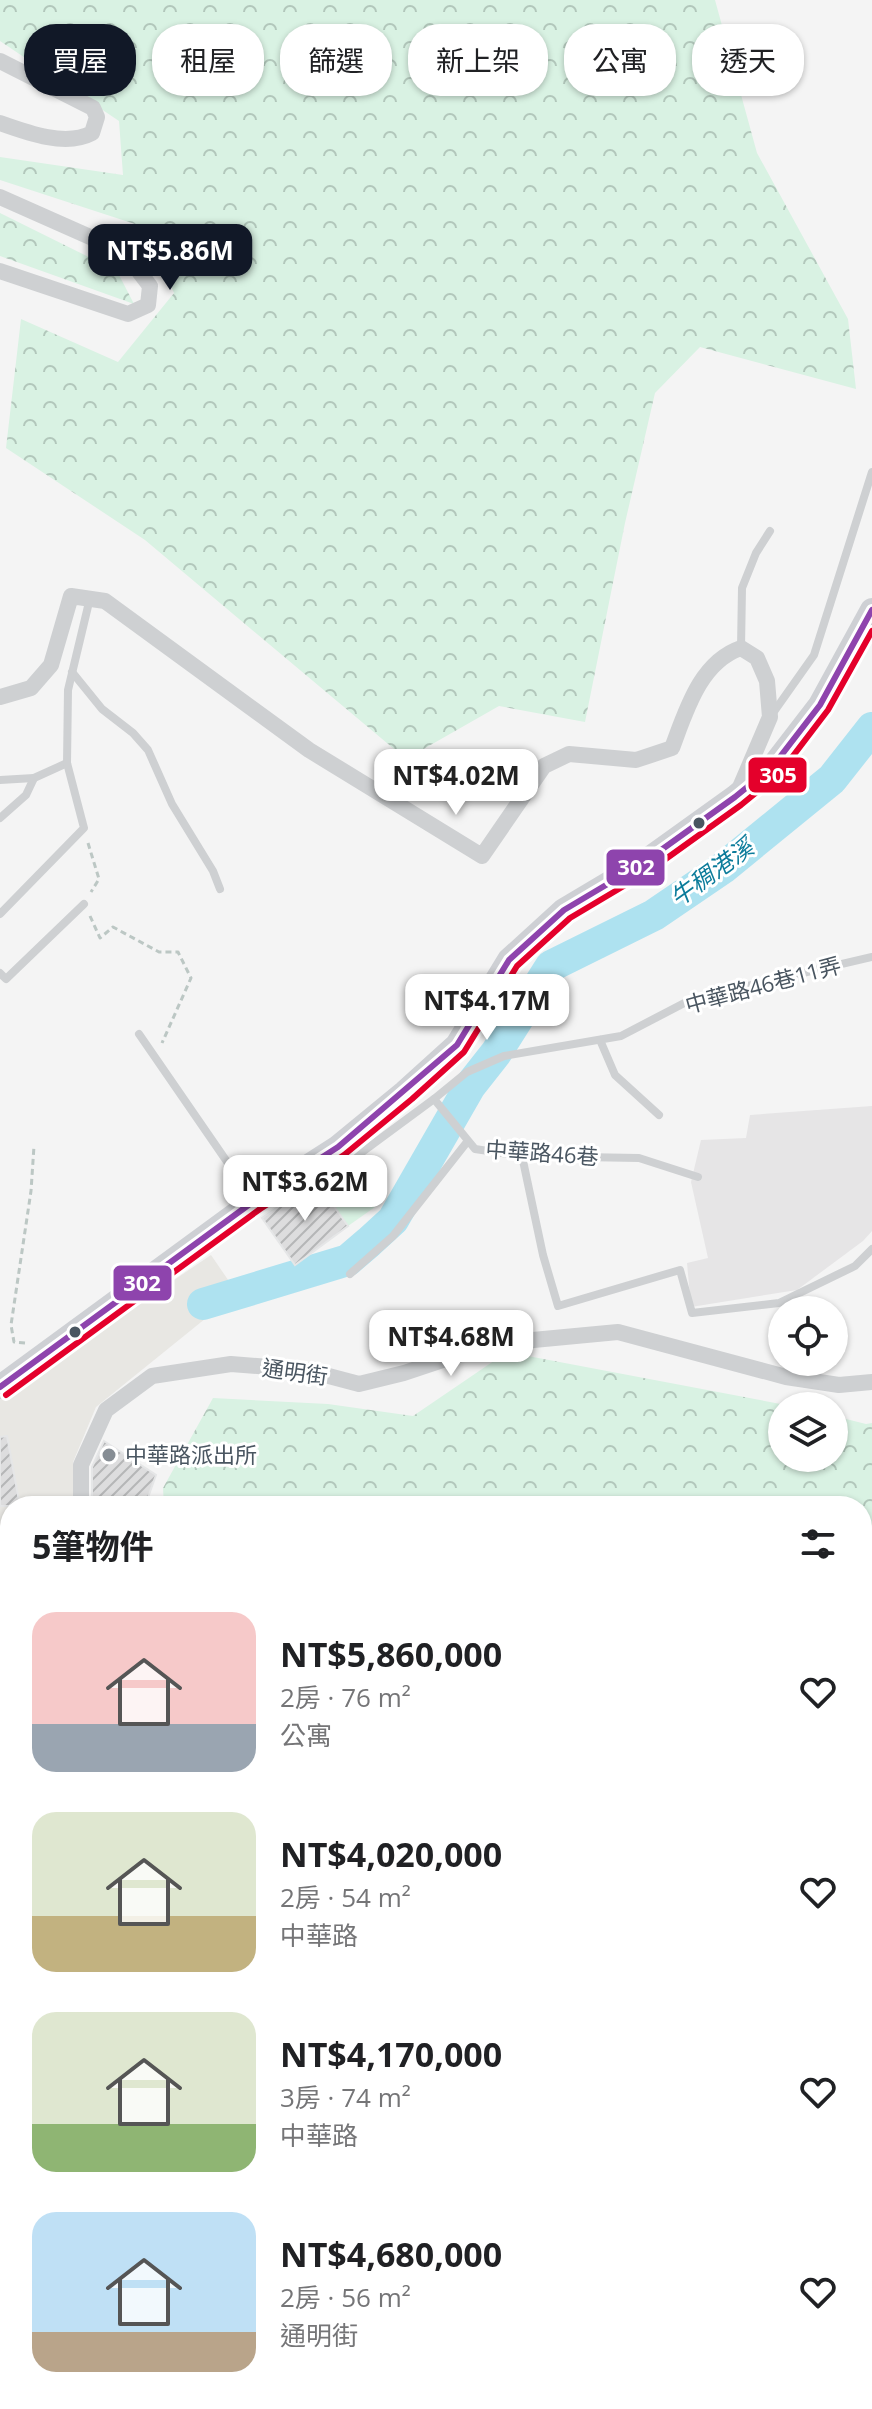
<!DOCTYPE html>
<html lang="zh-TW">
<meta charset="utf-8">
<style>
body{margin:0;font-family:"Open Sans","Noto Sans TC",sans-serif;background:#f6f6f6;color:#202124;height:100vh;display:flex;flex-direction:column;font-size:30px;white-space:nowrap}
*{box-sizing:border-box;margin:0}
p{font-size:26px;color:#757577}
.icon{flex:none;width:44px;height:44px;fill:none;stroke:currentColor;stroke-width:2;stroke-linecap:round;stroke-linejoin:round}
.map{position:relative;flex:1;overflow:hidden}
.side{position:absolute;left:0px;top:1496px;width:872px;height:914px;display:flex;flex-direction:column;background:#fff;border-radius:32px 32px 0 0;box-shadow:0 2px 6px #0004}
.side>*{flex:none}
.guide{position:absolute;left:24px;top:24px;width:824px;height:72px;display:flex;gap:16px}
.buttons{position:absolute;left:768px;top:1296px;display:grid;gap:16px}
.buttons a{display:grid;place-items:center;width:80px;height:80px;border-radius:50%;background:#fff;box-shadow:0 2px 6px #0004;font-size:40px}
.price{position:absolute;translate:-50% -68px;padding:0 18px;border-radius:16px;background:#fff;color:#222;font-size:26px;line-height:52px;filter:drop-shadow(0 2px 4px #0008)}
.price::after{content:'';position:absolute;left:50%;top:48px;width:24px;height:18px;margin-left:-12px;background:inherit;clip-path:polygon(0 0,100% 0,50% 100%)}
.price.current{background:#111827;color:#fff}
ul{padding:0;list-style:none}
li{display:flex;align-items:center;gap:24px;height:200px;padding:0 32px}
li span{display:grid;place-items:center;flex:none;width:224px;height:160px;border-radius:24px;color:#555}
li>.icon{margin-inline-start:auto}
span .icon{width:96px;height:96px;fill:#fffc;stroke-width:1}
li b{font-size:34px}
h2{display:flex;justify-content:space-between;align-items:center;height:96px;padding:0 32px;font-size:34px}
.tag{padding:0 28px;border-radius:32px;background:#fff;box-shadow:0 2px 6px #0004;font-size:28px;line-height:72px}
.tag.current{background:#111827;color:#fff}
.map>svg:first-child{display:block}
</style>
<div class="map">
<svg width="872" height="2409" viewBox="0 0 872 2409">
<defs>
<pattern id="forest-crowns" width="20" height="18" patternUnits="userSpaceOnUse" patternTransform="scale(2)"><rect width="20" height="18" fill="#d9f2e3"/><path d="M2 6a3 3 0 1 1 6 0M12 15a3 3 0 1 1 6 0" fill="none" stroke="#b2c7bb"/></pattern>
<pattern id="building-hatch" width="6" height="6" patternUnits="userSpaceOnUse" patternTransform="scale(2)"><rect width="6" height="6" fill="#ddddde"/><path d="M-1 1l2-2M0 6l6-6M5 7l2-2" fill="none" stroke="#b5b6b7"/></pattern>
</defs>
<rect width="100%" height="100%" fill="#f4f4f4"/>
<path fill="#e8e7e3" d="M211,1255L237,1293L96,1407L73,1462V1506H10V1531L0,1527V1398Z"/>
<path fill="#e6e5e6" d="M872,1106V1231L863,1241L797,1290L691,1307L687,1263L708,1258L691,1182L701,1140L746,1138L750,1115Z"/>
<g fill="url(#forest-crowns)">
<path d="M0,0H715L757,153L848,319L856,389L700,347L655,393L625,523L585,722L499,706L406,759L145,540L6,448L21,319L118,362L174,293L144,227L0,180V157L123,175L119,121L0,41Z"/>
<path d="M0,213L117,271L134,304L0,256Z"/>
<path d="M507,1352L791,1406H782V1458H834V1416L866,1424L872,1423V2399L870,2409H779V2400H862V1506H164L163,1488L213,1398L328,1404L413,1416Z"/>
<path d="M10,1957V2052L0,2050V1972Z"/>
<path d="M0,2102L10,2104V2400H337L339,2409H0Z"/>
</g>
<path fill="#d9f2e3" d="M342,1162L375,1207L348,1226L316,1181Z"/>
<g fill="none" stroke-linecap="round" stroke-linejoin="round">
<g stroke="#aee2f0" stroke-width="32">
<path d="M203,1304L348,1260L369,1242L393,1220L470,1086L496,1053L551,966L654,915L723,868L832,779L872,728"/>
<path d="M0,1628L10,1606"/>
</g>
</g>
<g fill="url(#building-hatch)" stroke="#e5e6e7" stroke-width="2">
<path d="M316,1181L348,1226L295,1265L262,1218Z"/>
<path d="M7,1436L20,1506H0V1437Z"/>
<path d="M104,1441L156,1475L145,1506H92V1467Z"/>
</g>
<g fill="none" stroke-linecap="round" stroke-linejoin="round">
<g stroke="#d2d4d7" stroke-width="16" stroke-dasharray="16 8" stroke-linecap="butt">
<path d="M862,1795L872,1799"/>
<path d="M862,2176L872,2181"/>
</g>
<g stroke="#bcc7c4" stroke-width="3" stroke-dasharray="6 4" stroke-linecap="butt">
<path d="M88,843L99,879L91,892"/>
<path d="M90,916L100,938L113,927L159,952H178L191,978L162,1043"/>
<path d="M25,1343L14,1342L11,1325L31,1191L34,1146"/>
<path d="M862,2080L872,2068"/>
<path d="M862,2272L872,2297"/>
<path d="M862,2328L872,2313"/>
<path d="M807,2409L813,2400"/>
</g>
<g stroke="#ced0d2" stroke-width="8">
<path d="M741,648L742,588L756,553L770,531"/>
<path d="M72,672L102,709L133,733L148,750L172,804L213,871L220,889"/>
<path d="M773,713L814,655L872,472"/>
<path d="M0,780L34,778"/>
<path d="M0,818L26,795L34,778L67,763"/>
<path d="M0,914L84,828L67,763L68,690L90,598"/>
<path d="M0,973L6,979L84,904"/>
<path d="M139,1034L252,1198"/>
<path d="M600,1040L615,1075L659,1115"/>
<path d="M434,1099L467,1072L504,1056L621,1036L692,999L872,957"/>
<path d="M341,1151L350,1161L434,1099L475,1149L522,1156L639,1158L698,1177"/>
<path d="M522,1156L543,1255L558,1306L680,1270L692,1313L779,1303L855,1266L872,1249"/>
<path d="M350,1274L393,1236L467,1142"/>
<path d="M0,1785L9,1773"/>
<path d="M0,2089L10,2092"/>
<path d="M342,2400L346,2409"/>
<path d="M756,2400L761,2409"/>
</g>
<g stroke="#ced0d2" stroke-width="16">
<path d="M0,61L93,108L97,117L92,133C66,147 28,133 0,123"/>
<path d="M0,197L124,252L150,286L148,305L128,314L0,271"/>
<path d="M0,697L31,688L51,665L71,596L105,601L309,750L482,856L544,766L569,754L636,760L672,748C686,711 700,662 741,648L757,658L767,681L770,717L738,792"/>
<path d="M81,1506V1465L106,1410L152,1376L231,1364L306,1370L359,1384L404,1373L491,1344L618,1332L786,1377L839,1385L872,1382"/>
<path d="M0,1546L10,1549"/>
<path d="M0,1769L10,1773"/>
</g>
<path stroke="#ced0d4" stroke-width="24" d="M0,1387L254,1201L338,1147L405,1092L457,1045L509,960L564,910L643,863L735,797L773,766L820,705L872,610"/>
<defs>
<path id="bus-1" d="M0,1387L254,1201L338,1147L457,1045L509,960L564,910L643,863L735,797L773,766L820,705L872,610"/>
<path id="bus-2" d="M6,1395L260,1209L344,1155L412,1099L464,1052L517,966L570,918L649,871L741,805L780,773L828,710L872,631"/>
</defs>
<use href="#bus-1" stroke="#fff" stroke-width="12"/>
<use href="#bus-2" stroke="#fff" stroke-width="12"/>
<use href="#bus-1" stroke="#8e44ad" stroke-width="6"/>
<use href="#bus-2" stroke="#e4002b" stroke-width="6"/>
</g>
<g fill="#4a5661" stroke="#fff" stroke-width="3">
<circle cx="699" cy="823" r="7"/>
<circle cx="75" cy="1332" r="7"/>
</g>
<circle fill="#868d94" stroke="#fff" stroke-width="3" cx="109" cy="1455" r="8"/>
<g text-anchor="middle" stroke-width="6" stroke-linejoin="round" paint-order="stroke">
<g font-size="22" fill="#4a5661" stroke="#fff">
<text transform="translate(763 985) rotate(-15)" y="8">中華路46巷11弄</text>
<text transform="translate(542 1153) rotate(4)" y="8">中華路46巷</text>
<text transform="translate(295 1372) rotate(8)" y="8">通明街</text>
</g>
<g font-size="22" fill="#4a5661" stroke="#fff" text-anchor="start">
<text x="125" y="1463">中華路派出所</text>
</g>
<g font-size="24" font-style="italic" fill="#0c7c9b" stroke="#fff">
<text transform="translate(712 873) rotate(-36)" y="8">牛稠港溪</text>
</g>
</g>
<g stroke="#fff" stroke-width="3">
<rect x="747" y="756" width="61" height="38" rx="8" fill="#e4002b"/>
<rect x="605" y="848" width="61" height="39" rx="8" fill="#8e44ad"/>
<rect x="112" y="1264" width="61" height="38" rx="8" fill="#8e44ad"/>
</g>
<g font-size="22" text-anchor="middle" font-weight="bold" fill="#fff">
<text x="778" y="783">305</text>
<text x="636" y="875">302</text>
<text x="142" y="1291">302</text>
</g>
</svg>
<div class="buttons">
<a><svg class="icon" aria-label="locate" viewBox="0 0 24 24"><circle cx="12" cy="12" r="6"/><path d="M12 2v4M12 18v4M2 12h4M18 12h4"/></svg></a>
<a><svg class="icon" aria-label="layers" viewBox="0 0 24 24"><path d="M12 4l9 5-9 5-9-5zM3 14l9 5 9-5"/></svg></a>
</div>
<b class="price current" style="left:170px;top:292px">NT$5.86M</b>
<b class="price" style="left:456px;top:817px">NT$4.02M</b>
<b class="price" style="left:487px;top:1042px">NT$4.17M</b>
<b class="price" style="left:305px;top:1223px">NT$3.62M</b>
<b class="price" style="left:451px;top:1378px">NT$4.68M</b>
<div class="guide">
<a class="tag current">買屋</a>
<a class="tag">租屋</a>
<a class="tag">篩選</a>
<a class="tag">新上架</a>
<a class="tag">公寓</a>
<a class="tag">透天</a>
</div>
<section class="side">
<h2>5筆物件<svg class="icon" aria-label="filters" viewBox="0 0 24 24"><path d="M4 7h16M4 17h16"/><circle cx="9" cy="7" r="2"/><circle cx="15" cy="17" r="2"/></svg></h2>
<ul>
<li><span style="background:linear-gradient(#f6c9c9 70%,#9aa5b1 0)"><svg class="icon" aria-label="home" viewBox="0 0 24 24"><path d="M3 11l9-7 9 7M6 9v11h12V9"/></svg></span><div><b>NT$5,860,000</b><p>2房 · 76 m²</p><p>公寓</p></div><svg class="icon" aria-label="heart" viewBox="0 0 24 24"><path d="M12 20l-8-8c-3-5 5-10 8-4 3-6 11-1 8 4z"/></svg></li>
<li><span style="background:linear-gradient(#dfe7d0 65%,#c2b280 0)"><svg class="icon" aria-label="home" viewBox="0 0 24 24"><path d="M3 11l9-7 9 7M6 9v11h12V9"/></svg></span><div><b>NT$4,020,000</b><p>2房 · 54 m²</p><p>中華路</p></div><svg class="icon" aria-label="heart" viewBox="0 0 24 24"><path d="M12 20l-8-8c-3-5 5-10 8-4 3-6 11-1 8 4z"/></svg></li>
<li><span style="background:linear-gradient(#dfe7d0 70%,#8fb573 0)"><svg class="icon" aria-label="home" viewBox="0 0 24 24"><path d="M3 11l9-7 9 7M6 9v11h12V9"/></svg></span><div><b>NT$4,170,000</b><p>3房 · 74 m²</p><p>中華路</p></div><svg class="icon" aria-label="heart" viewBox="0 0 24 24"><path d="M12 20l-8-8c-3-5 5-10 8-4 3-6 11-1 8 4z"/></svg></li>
<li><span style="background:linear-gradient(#bfe0f5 75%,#b9a48a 0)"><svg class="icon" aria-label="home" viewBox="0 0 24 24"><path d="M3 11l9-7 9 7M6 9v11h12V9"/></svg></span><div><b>NT$4,680,000</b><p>2房 · 56 m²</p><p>通明街</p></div><svg class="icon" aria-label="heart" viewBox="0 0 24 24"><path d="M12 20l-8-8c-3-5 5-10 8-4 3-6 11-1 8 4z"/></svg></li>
</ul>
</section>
</div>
